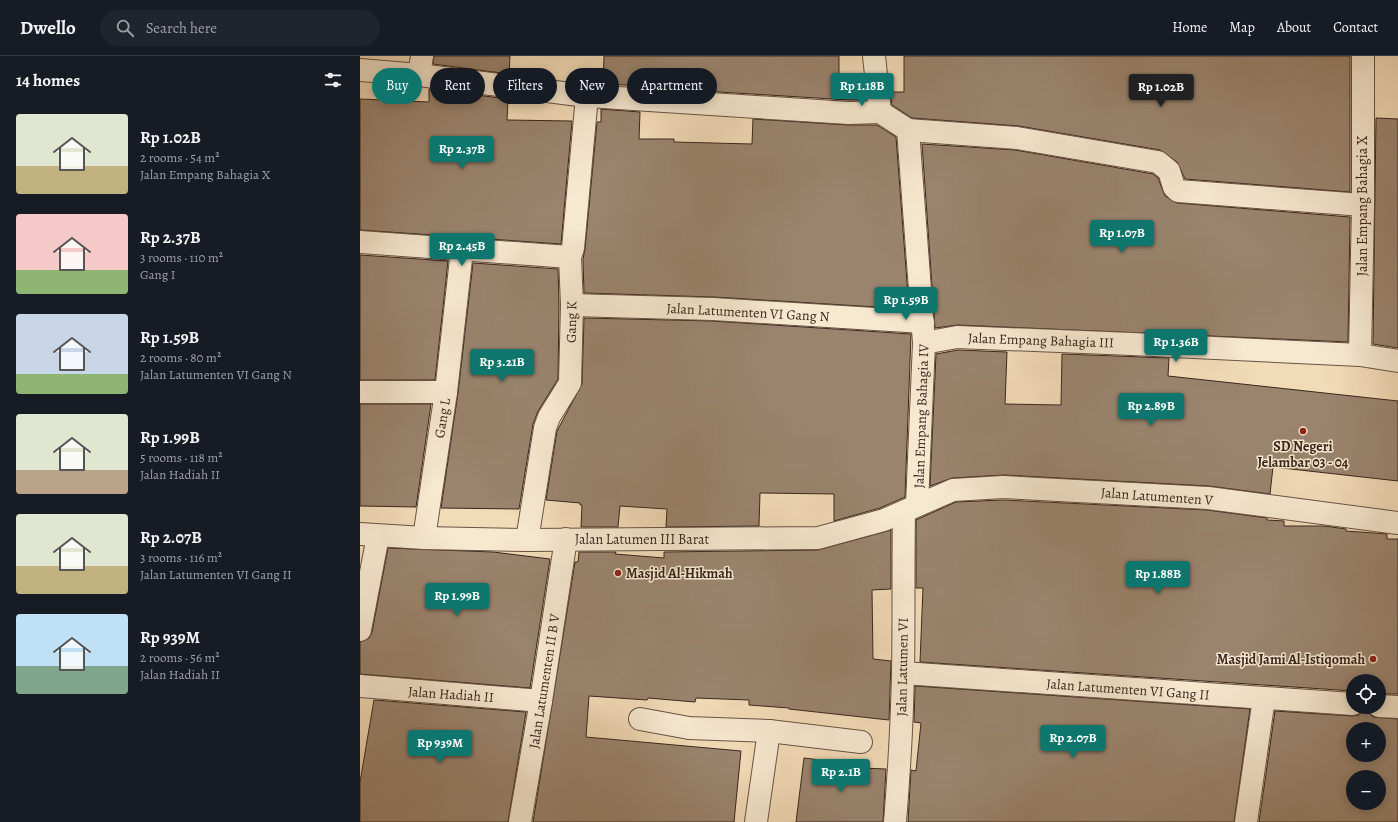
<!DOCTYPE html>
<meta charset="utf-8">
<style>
body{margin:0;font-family:Alegreya,serif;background:#20242c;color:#f1f3f6;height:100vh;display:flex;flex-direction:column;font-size:15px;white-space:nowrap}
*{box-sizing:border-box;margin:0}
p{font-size:13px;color:#9ea1a6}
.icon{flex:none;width:22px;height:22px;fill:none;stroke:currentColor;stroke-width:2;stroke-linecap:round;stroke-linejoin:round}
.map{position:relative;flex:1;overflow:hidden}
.sheet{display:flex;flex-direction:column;background:#171b24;width:360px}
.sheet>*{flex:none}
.top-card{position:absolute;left:12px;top:12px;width:380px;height:36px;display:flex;gap:8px}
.fabs{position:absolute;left:986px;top:618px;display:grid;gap:8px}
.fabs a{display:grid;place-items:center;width:40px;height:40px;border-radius:50%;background:#171b24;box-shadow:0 2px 10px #0003;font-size:20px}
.price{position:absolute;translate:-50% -34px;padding:0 9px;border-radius:4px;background:#0f766e;color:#fff;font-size:13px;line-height:26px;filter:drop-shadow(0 1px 2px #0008)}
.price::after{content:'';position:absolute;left:50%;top:24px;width:12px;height:9px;margin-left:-6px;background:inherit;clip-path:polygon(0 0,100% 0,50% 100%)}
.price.on{background:#222;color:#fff}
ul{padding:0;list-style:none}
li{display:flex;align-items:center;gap:12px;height:100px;padding:0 16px}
li span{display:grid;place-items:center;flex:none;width:112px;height:80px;border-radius:4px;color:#555}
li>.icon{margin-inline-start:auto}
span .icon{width:48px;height:48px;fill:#fffc;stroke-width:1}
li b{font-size:17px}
h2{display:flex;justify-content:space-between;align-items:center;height:48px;padding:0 16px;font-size:17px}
.tag{padding:0 14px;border-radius:18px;background:#171b24;box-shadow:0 2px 10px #0003;font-size:14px;line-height:36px}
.tag.on{background:#0f766e;color:#fff}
header{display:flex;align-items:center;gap:24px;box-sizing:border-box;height:56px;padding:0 20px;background:#171b24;border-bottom:1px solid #363941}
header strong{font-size:19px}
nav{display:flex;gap:22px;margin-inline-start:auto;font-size:14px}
.search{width:280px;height:36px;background:#20242c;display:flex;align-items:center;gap:10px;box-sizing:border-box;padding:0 14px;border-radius:22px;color:#9ea1a6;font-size:15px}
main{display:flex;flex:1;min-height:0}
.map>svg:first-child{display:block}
</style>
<header>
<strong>Dwello</strong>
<div class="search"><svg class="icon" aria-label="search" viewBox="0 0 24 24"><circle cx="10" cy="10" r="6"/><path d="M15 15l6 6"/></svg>Search here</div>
<nav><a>Home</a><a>Map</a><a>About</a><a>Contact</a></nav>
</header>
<main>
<section class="sheet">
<h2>14 homes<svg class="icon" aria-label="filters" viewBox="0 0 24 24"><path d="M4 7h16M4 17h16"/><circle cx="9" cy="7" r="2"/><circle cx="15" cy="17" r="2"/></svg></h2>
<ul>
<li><span style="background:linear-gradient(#dfe7d0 65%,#c2b280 0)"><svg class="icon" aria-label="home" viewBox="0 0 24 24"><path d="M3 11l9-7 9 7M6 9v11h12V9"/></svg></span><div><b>Rp 1.02B</b><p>2 rooms · 54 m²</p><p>Jalan Empang Bahagia X</p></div></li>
<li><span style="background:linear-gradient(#f6c9c9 70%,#8fb573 0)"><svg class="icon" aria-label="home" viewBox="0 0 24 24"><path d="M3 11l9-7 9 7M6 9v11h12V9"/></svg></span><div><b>Rp 2.37B</b><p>3 rooms · 110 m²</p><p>Gang I</p></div></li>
<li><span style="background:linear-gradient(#c9d6e8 75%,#8fb573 0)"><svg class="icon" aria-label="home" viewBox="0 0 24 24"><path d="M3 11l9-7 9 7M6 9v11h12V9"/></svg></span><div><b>Rp 1.59B</b><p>2 rooms · 80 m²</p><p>Jalan Latumenten VI Gang N</p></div></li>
<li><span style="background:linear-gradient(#dfe7d0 70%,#b9a48a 0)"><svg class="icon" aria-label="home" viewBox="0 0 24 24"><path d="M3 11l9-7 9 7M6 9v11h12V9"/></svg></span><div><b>Rp 1.99B</b><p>5 rooms · 118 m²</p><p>Jalan Hadiah II</p></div></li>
<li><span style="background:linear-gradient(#dfe7d0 65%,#c2b280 0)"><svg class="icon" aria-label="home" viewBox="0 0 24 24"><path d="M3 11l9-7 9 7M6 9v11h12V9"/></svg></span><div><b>Rp 2.07B</b><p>3 rooms · 116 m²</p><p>Jalan Latumenten VI Gang II</p></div></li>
<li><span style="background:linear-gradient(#bfe0f5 65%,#7fa58c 0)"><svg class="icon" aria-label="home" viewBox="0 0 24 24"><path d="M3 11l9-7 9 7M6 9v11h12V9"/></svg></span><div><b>Rp 939M</b><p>2 rooms · 56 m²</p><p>Jalan Hadiah II</p></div></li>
</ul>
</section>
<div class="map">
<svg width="1038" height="766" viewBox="0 0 1038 766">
<rect width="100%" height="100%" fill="#f2dbb7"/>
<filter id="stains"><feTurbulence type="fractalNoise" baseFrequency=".005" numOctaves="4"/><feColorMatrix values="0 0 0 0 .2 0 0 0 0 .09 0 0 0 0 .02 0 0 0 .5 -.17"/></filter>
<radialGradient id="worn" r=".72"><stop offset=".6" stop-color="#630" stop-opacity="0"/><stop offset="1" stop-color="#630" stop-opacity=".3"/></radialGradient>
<g fill="#9a846e" stroke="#3a261e" fill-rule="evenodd">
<path d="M74,0H150L149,18L73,8Z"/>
<path d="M244,0H479V35H505L506,44H489L327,34L328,32L243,28Z"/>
<path d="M544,0H990V136L825,123L817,106L800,94L659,70L552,62L532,49L530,36H544Z"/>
<path d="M69,33L148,43L147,64L212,65L201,188L0,174V43L69,46Z"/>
<path d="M241,53L280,56L279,83H314V86L392,88L393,63L488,69H517L536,81L549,253L354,241L224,237L223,203L225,193L237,66H241Z"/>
<path d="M1016,62L1038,63V292L1013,288Z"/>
<path d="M562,88L655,94L793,118L798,122L805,140L817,147L990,161L988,286L598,269L575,272Z"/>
<path d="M0,199L88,205L75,324H0Z"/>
<path d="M113,207L198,213L199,249L198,323L178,355L173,368L159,453L81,452L98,337Z"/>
<path d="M224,262L352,265L551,278L545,441L520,452L474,465V438L400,437L399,470L306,471L307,453L260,450L258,471H221L222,449H220V447L186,444L197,375L222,328Z"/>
<path d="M598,294L647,296L645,348L701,349L702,298L809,302L808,320L1038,345V425L913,411L910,438L849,430L644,419L592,422L570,430L576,298Z"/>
<path d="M0,348H71L56,451L0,450Z"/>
<path d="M643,444L847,454L907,462V464L924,465V470H964L986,473V475L1027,478V483H1038V638H1019V625H993V635L560,606L563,532H556V464L596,446Z"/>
<path d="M531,474V533L512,534L513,603L531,605L529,664L429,653V652L389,649V644L336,642L335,646L288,642L287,644L229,640L226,681L381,695L374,766H173L215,506H218L219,496H256L255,498L304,502V496L458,494Z"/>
<path d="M28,492L133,496L190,503L170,632L0,618V586L9,582L12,576Z"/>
<path d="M555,630L890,653L874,766H548L551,714L556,715L561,667L554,666Z"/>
<path d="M14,644L166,656L148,766H0V726Z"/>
<path d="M1005,651H1007L1008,656L1013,661L1038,663V766H899L915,655L992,660L999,659ZM993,673H1019V699H993ZM993,721H1019V747H993Z"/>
<path d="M444,702L477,706V711L526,713L523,766H436Z"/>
</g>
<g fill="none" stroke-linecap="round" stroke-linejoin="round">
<defs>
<g id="minor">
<path d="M514,0L520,56L548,74L564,287L557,448"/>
<path d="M0,14L59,19L227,40L489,57L520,56"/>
<path d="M59,19L62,0"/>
<path d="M548,74L657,82L798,106L809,115L814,131L818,135L1003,149"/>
<path d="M0,186L210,201"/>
<path d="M212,249L353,253L563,266"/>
<path d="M564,287L597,281L772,288L1000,299L1038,305"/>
<path d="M1000,299L1003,149V0"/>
<path d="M0,336H86"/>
<path d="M0,478L64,482L167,484L458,482L524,464L593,434L643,431L848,442L1038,467"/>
<path d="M64,482L86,336L102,194"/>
<path d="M167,484L185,372L189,361L210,327L212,249L210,201L213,192L227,40"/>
<path d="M0,574L18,480"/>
<path d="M543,617L993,648"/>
<path d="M0,630L181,645"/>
<path d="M1019,650L1038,651"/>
<path d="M280,663L329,672L409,675L501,686"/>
<path d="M160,766L181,645L206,483"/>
<path d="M396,766L409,675"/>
<path d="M535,766C539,717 542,667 543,617C544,563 543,510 544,456"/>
<path d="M886,766L904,642"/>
</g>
</defs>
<use href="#minor" stroke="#685344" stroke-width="24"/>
<use href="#minor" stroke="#f7e8d0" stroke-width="22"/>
</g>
<g fill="#8f2418" stroke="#f7e8d0" stroke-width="1.5">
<circle cx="943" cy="375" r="4"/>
<circle cx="258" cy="517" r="4"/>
<circle cx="1013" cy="603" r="4"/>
</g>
<g text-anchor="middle" stroke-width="3" stroke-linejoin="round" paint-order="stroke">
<g font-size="14" fill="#3a261e" stroke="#f7e8d0">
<text transform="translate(1002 150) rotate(-90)" y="5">Jalan Empang Bahagia X</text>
<text transform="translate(388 256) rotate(3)" y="5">Jalan Latumenten VI Gang N</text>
<text transform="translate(211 266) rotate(-89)" y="5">Gang K</text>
<text transform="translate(681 284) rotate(2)" y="5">Jalan Empang Bahagia III</text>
<text transform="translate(561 360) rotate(-88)" y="5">Jalan Empang Bahagia IV</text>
<text transform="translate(82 362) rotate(-81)" y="5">Gang L</text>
<text transform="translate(797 440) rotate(4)" y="5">Jalan Latumenten V</text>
<text x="282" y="488">Jalan Latumen III Barat</text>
<text transform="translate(542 611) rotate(-89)" y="5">Jalan Latumen VI</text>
<text transform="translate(184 625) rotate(-81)" y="5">Jalan Latumenten II B V</text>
<text transform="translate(768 633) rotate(4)" y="5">Jalan Latumenten VI Gang II</text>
<text transform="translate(91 638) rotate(4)" y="5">Jalan Hadiah II</text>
</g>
<g font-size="14" font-weight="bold" fill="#3a261e" stroke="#f7e8d0">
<text x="943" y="395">SD Negeri<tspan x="943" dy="16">Jelambar 03 - 04</tspan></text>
<text x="266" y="522" text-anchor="start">Masjid Al-Hikmah</text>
<text x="1005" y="608" text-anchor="end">Masjid Jami Al-Istiqomah</text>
</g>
</g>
<rect width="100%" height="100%" filter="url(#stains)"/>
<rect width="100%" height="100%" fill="url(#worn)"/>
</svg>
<div class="fabs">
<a><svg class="icon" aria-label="locate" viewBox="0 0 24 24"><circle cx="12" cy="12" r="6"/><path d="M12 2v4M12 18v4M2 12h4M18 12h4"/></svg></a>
<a>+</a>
<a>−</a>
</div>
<b class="price" style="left:502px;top:51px">Rp 1.18B</b>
<b class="price on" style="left:801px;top:52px">Rp 1.02B</b>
<b class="price" style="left:102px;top:114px">Rp 2.37B</b>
<b class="price" style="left:762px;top:198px">Rp 1.07B</b>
<b class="price" style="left:102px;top:211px">Rp 2.45B</b>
<b class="price" style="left:546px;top:265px">Rp 1.59B</b>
<b class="price" style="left:816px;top:307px">Rp 1.36B</b>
<b class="price" style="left:142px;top:327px">Rp 3.21B</b>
<b class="price" style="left:791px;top:371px">Rp 2.89B</b>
<b class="price" style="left:798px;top:539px">Rp 1.88B</b>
<b class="price" style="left:97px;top:561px">Rp 1.99B</b>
<b class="price" style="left:713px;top:703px">Rp 2.07B</b>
<b class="price" style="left:80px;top:708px">Rp 939M</b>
<b class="price" style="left:481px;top:737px">Rp 2.1B</b>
<div class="top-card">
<a class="tag on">Buy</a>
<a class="tag">Rent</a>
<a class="tag">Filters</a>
<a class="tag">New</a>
<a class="tag">Apartment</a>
</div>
</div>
</main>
